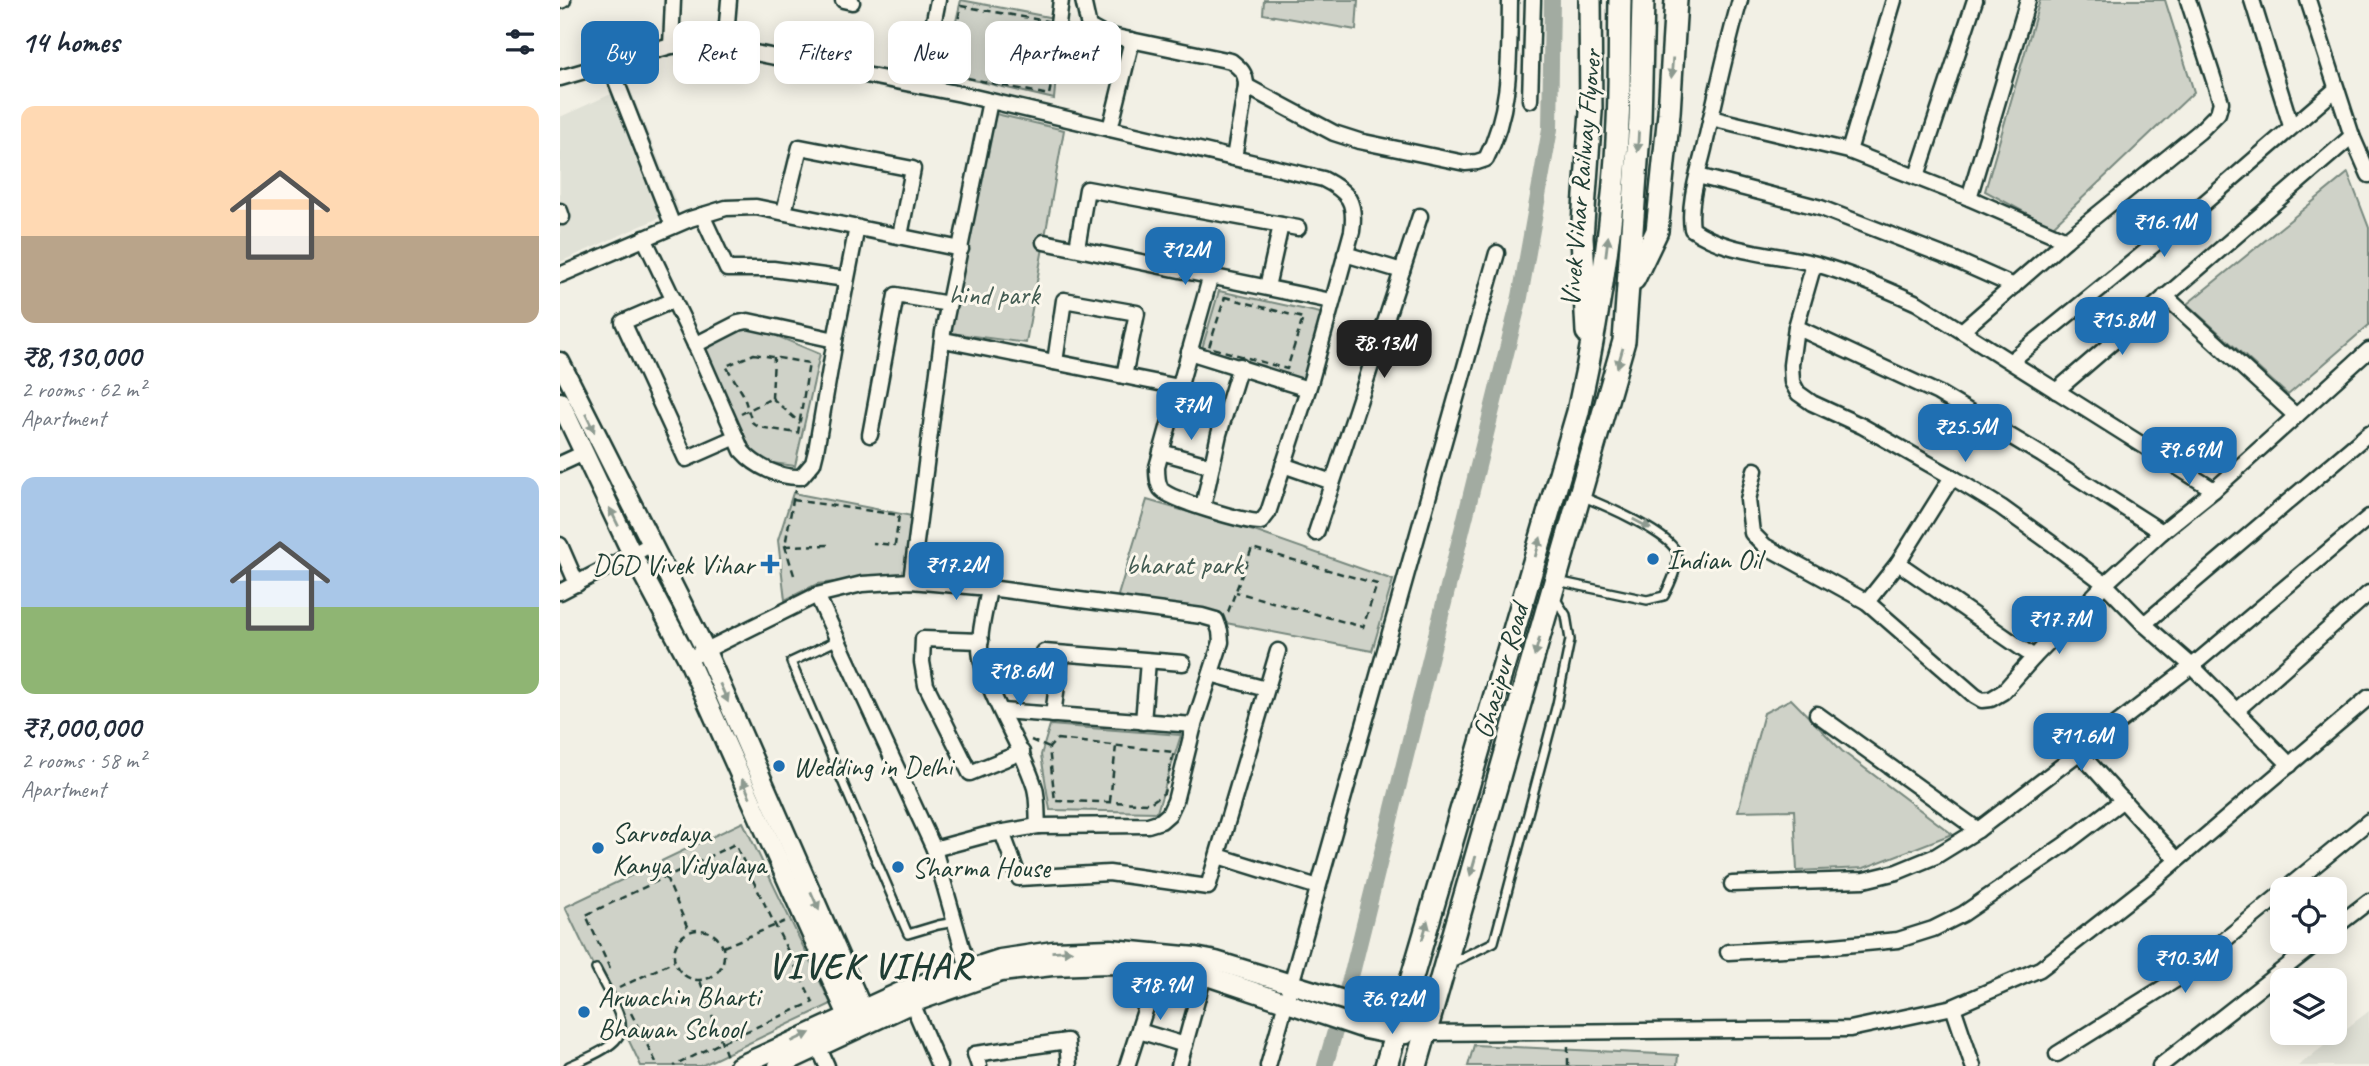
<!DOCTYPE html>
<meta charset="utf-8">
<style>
body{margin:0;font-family:Caveat,sans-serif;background:#f2f2f3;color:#1f2937;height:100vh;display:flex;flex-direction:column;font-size:26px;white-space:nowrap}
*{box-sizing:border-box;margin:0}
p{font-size:23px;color:#747a83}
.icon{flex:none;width:38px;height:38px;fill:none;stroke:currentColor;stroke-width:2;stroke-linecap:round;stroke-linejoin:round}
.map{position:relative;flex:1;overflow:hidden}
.sheet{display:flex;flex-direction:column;background:#fff;width:560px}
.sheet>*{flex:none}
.top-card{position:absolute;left:21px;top:21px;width:665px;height:63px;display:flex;gap:14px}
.buttons{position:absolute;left:1710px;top:877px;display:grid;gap:14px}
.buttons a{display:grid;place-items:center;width:77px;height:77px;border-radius:14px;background:#fff;box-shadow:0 4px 18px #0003;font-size:35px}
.price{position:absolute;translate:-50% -60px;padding:0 16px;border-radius:14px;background:#1f6fb2;color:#fff;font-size:23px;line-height:46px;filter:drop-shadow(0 2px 4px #0008)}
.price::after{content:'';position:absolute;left:50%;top:42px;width:21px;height:16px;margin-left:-10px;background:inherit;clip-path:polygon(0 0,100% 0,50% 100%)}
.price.active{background:#222;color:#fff}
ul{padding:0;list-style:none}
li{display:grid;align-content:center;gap:14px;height:371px;padding:0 21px}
li span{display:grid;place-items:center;height:217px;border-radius:14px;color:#555}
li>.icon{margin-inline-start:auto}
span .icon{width:126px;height:126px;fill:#fffc;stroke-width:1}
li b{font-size:30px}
h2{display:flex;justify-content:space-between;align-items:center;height:84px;padding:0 21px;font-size:30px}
.tag{padding:0 24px;border-radius:14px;background:#fff;box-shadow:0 4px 18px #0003;font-size:24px;line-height:63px}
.tag.active{background:#1f6fb2;color:#fff}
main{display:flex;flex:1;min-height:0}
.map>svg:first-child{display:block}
</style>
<main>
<section class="sheet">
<h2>14 homes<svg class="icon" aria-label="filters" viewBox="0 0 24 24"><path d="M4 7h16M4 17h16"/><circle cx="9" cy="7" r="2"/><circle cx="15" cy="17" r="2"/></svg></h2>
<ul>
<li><span style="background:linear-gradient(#ffd9b3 60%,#b9a48a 0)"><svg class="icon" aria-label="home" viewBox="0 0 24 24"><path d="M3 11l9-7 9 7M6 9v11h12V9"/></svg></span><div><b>₹8,130,000</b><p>2 rooms · 62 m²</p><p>Apartment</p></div></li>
<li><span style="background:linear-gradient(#a9c7e8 60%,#8fb573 0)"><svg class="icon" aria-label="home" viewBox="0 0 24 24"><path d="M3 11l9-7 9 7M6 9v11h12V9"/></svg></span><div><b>₹7,000,000</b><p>2 rooms · 58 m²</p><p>Apartment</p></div></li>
</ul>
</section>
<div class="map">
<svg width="1809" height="1066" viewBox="0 0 1809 1066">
<rect width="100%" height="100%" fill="#f2f0e5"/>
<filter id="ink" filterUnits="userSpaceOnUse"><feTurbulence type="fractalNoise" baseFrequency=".0143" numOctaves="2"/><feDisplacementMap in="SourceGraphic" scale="14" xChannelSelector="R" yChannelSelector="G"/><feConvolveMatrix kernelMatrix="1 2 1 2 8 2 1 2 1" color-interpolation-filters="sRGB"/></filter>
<g filter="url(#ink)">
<g fill="#e0e1d6">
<path d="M69,86L119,209L0,262V117Z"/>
<path d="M1809,1011V1066H1738Z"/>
</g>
<g fill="#cfd2c8" stroke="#77887e" stroke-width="2">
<path d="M401,0L499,19L500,34L494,99L384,73Z"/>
<path d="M704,0H798L796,30L703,14Z"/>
<path d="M1480,0H1605L1634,92L1492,227L1425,191Z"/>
<path d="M436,114L504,130L466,343L383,332Z"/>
<path d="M1788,173L1809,228V325L1728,395L1627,304Z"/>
<path d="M659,291L765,314L739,391L638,362Z"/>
<path d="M188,324L260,354L235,466L190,460L139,352Z"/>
<path d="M233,493L357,517L352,573L257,584L225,600L218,540Z"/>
<path d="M587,500L697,532L833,580L812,651L556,602Z"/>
<path d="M1231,699L1282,751L1392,834L1304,868L1237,871L1234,810L1178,811L1204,713Z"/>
<path d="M490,725L621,735L597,812L490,810L481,755Z"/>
<path d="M183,822L271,1004L141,1066H81L5,907Z"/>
<path d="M914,1045L1118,1055L1117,1066H908Z"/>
</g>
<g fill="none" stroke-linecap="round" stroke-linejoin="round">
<path stroke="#a2aba1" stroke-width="16" d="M765,1066L793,969L960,297L990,129L992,0"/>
<defs>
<g id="service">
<path d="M997,581L1087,600L1104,596C1110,585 1118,568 1117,555C1116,535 1039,503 1021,496"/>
<path d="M278,640L231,662L348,934L378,925L395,922"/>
<path d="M891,963L934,942L997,704L1010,640L1006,615L995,598"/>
<path d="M9,1066C80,1036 68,1031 36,969"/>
</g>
<g id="minor">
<path d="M283,0L292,2"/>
<path d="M523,0L529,27L542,34L671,61C681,69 686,73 686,86L674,158"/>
<path d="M1180,0C1166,49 1155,99 1144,149C1138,174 1128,203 1132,229C1167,254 1215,253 1256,264C1291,274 1324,288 1357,303L1654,490"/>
<path d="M1692,0L1731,126"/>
<path d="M1748,0L1792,136L1809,175"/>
<path d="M0,1L3,0"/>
<path d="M498,24L501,0"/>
<path d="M111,46L113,0"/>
<path d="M165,47L169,0"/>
<path d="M49,63L113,226"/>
<path d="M0,78L111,46L141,44L165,47L401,94L763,179C789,192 796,202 792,231L751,380L708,513L701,522C685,522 609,500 601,489C597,483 597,474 597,467L651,275"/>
<path d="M361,86L378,0"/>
<path d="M686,86L774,133L799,141L905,163L917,162L926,159C952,109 949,54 950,0"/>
<path d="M970,100L973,0"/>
<path d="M1151,118L1289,151L1409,198L1506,240"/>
<path d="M550,129L572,40"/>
<path d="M1289,151L1334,0"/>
<path d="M1138,176L1261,208L1393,259L1454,286"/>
<path d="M1357,176L1415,0"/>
<path d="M1409,198L1468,0"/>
<path d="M0,211L2,217"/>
<path d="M224,212L240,147L353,169L340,236"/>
<path d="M142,215L167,269H213L286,279"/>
<path d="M84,238L139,353L182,451C196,467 220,478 241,477L253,463L256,451L275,340L297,227"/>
<path d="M484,242L771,301"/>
<path d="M517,248L527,189L738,228"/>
<path d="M785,254L842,271"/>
<path d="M1254,264L1236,327L1231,365L1232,382L1238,393L1252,403L1302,426L1392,477L1441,507L1491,543L1545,584L1584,624L1632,666L1730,765"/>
<path d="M0,275L130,219L166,208L196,207L401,249"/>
<path d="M707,287L721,225"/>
<path d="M1605,296L1736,416"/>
<path d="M114,300L63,322L126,459L176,437"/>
<path d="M1236,327L1378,393L1482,455L1602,532"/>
<path d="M1403,330L1506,240L1639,132L1658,113L1661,102L1628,0"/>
<path d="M384,340L619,387"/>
<path d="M135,345L178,323L188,321L275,340"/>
<path d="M629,352L748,389"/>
<path d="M1451,361L1628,217L1776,89"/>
<path d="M495,362L504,300L577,313L564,376"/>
<path d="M1496,391L1792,136"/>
<path d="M310,435L336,295L389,304"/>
<path d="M601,452L652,466"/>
<path d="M0,464L24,453"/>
<path d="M723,465L772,482"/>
<path d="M1195,470L1188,500L1192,533L1205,546L1307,602L1415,696L1422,700L1431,699L1443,692L1474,657L1545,584L1602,532L1654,490L1809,350"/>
<path d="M643,507L659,434L680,366"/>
<path d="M756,533L860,216"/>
<path d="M0,545L17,584"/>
<path d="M1338,563L1474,657"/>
<path d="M351,581L383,332L430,101"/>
<path d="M429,588C426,609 417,636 421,658C431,703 461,743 475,788C478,800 477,814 478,826"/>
<path d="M0,592L92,544"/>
<path d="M257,595L374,849L411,979"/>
<path d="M1307,602L1338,563L1392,477"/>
<path d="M1584,624L1809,433"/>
<path d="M421,641L363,639L362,662L366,685L410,773L462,752"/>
<path d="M484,652L623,663"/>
<path d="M128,659L257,595L302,584L351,581L429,588L642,616L656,620L660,631L661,642L634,725L615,801L609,814L601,821L588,825L478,826L426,835L374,849"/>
<path d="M651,674L706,689"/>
<path d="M1677,710L1809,593"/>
<path d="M442,711L634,725"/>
<path d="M1257,714L1418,830"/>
<path d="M493,715L501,655"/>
<path d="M583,722L588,661"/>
<path d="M1519,752L1617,860"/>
<path d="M442,832L459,878L549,873L648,887L718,651"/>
<path d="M658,856L758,887"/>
<path d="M1172,884L1304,880L1337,872L1376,856L1418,830L1632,666L1809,517"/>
<path d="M1726,889L1809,821"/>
<path d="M1774,928L1809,901"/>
<path d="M1168,952L1263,947L1338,940L1373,929L1403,914L1504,845L1563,800"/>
<path d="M352,1003L379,1066"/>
<path d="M1393,1007L1413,1066"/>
<path d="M579,1031L625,1045"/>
<path d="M865,1033L1290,1029L1393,1007L1480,969L1509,947L1588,885L1809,697"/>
<path d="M258,1046L267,1066"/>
<path d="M1497,1054L1617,979L1722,893"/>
<path d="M419,1066L415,1054L507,1041L509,1066"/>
<path d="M567,1066L599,967"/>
<path d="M619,1066L644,975"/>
<path d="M708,1066L937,253"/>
<path d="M1600,1066L1758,942"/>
</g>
<g id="tertiary">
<path d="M0,362L145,649L308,1022"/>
<path d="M0,402L72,554L128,659L294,1029"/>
<path d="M179,1066L347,989L440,959L493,951L551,949L635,957L656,961L839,1017L865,1033"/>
<path d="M218,1066L352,1003L441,972L492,966L548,964L599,967L644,975L805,1029L834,1035L846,1034"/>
</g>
<g id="secondary">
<path d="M1074,279L1097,231L1109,113L1116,0"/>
<path d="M1027,332L1022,237L1031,112L1030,0"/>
<path d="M826,1066L1018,412C1039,316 1054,220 1058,122C1060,82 1059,41 1060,0"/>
<path d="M856,1066L1064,341L1080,120L1083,0"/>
</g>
</defs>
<use href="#service" stroke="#1f3d34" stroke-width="12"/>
<use href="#minor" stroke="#1f3d34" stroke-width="19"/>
<use href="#tertiary" stroke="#1f3d34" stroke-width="23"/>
<use href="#secondary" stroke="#1f3d34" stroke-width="26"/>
<g stroke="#1f3d34" stroke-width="2.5" stroke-dasharray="7 5" stroke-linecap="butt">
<path d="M401,6L503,24L489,95L388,74Z"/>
<path d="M665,297L743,318L727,369L649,347Z"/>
<path d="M194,354L249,363L238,433L198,427L192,422L183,394L166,366Z"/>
<path d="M212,398L214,357"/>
<path d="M212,398L240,423"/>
<path d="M181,414L212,398"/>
<path d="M233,500L339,515L335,545L313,543"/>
<path d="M225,546L272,545"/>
<path d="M234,575L225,546L233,500L236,490"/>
<path d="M668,612L692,548L817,584L803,627L676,592"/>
<path d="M497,739L614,752L604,793L590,803L495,801L489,748Z"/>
<path d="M471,740L489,748"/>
<path d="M550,801L556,746"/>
<path d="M106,877L129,931"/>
<circle cx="139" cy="955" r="25"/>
<path d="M163,947L226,921"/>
<path d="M50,969L26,915L175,844L253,1002L160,1043L114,1066"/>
<path d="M140,981L167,1057"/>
<path d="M59,988L114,961"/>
<path d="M71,1013L98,1066"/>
<path d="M1008,1046V1066"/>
</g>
<use href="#service" stroke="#fbf7ec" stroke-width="7"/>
<use href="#minor" stroke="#fbf7ec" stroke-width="14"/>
<use href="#tertiary" stroke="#fbf7ec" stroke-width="18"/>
<use href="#secondary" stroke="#fbf7ec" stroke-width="21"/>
</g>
<defs><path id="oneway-solid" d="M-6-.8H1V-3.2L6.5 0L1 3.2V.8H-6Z" transform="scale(1.75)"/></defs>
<g fill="#8d9a90">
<use href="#oneway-solid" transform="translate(1112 68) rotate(94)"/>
<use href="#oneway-solid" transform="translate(1078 142) rotate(93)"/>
<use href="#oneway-solid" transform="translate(1047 246) rotate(-83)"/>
<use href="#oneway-solid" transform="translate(1060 358) rotate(106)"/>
<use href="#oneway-solid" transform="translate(30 423) rotate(64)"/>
<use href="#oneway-solid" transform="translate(54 517) rotate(-116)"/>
<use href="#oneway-solid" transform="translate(1082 524) rotate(28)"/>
<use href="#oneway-solid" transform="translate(978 547) rotate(-74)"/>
<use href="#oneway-solid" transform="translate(977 647) rotate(106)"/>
<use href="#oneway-solid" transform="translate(164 693) rotate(66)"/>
<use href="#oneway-solid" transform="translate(186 788) rotate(-114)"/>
<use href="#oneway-solid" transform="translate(913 866) rotate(106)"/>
<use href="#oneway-solid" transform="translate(255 901) rotate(66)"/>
<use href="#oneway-solid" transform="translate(865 930) rotate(-74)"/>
<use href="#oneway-solid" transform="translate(502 951) rotate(-3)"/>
<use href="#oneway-solid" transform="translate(241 1037) rotate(-25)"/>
</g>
</g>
<g fill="#1f6fb2" stroke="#fbf7ec" stroke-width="2.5">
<circle cx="1093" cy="559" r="7"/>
<path d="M206.5 553.5h7v7h7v7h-7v7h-7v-7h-7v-7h7z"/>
<circle cx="219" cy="766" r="7"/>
<circle cx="38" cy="848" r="7"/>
<circle cx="338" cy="867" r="7"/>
<circle cx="24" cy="1012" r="7"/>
</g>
<g text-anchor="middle" stroke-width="6" stroke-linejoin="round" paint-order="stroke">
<g font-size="28" fill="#1f3d34" stroke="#fbf7ec">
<text transform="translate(1020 178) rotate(-85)" y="10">Vivek Vihar Railway Flyover</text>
<text transform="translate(940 671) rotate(-74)" y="10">Ghazipur Road</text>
</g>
<g font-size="28" fill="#425b52" stroke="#fbf7ec">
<text x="434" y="304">hind park</text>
<text x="624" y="574">bharat park</text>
</g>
<g font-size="28" fill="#1f3d34" stroke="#fbf7ec" text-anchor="start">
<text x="1107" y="569">Indian Oil</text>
<text x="194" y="574" text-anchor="end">DGD Vivek Vihar</text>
<text x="233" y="776">Wedding in Delhi</text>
<text x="52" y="842">Sarvodaya<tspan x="52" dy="32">Kanya Vidyalaya</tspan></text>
<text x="352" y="877">Sharma House</text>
<text x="38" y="1006">Arwachin Bharti<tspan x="38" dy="32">Bhawan School</tspan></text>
</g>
<g font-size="35" font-weight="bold" letter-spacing="2" fill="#1f3d34" stroke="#fbf7ec">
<text x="310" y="978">VIVEK VIHAR</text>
</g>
</g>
</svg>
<div class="buttons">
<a><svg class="icon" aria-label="locate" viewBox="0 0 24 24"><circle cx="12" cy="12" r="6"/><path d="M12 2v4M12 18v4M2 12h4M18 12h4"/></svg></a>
<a><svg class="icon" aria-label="layers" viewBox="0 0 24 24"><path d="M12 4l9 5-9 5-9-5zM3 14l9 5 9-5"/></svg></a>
</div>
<b class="price" style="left:1604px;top:259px">₹16.1M</b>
<b class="price" style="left:625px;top:287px">₹12M</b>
<b class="price" style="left:1562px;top:357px">₹15.8M</b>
<b class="price active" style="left:824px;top:380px">₹8.13M</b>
<b class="price" style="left:631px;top:442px">₹7M</b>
<b class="price" style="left:1405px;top:464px">₹25.5M</b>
<b class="price" style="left:1629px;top:487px">₹9.69M</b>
<b class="price" style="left:396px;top:602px">₹17.2M</b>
<b class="price" style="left:1499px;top:656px">₹17.7M</b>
<b class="price" style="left:460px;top:708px">₹18.6M</b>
<b class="price" style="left:1521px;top:773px">₹11.6M</b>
<b class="price" style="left:1625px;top:995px">₹10.3M</b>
<b class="price" style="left:600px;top:1022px">₹18.9M</b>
<b class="price" style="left:832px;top:1036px">₹6.92M</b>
<div class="top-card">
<a class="tag active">Buy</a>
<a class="tag">Rent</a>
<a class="tag">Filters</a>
<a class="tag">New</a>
<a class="tag">Apartment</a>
</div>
</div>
</main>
